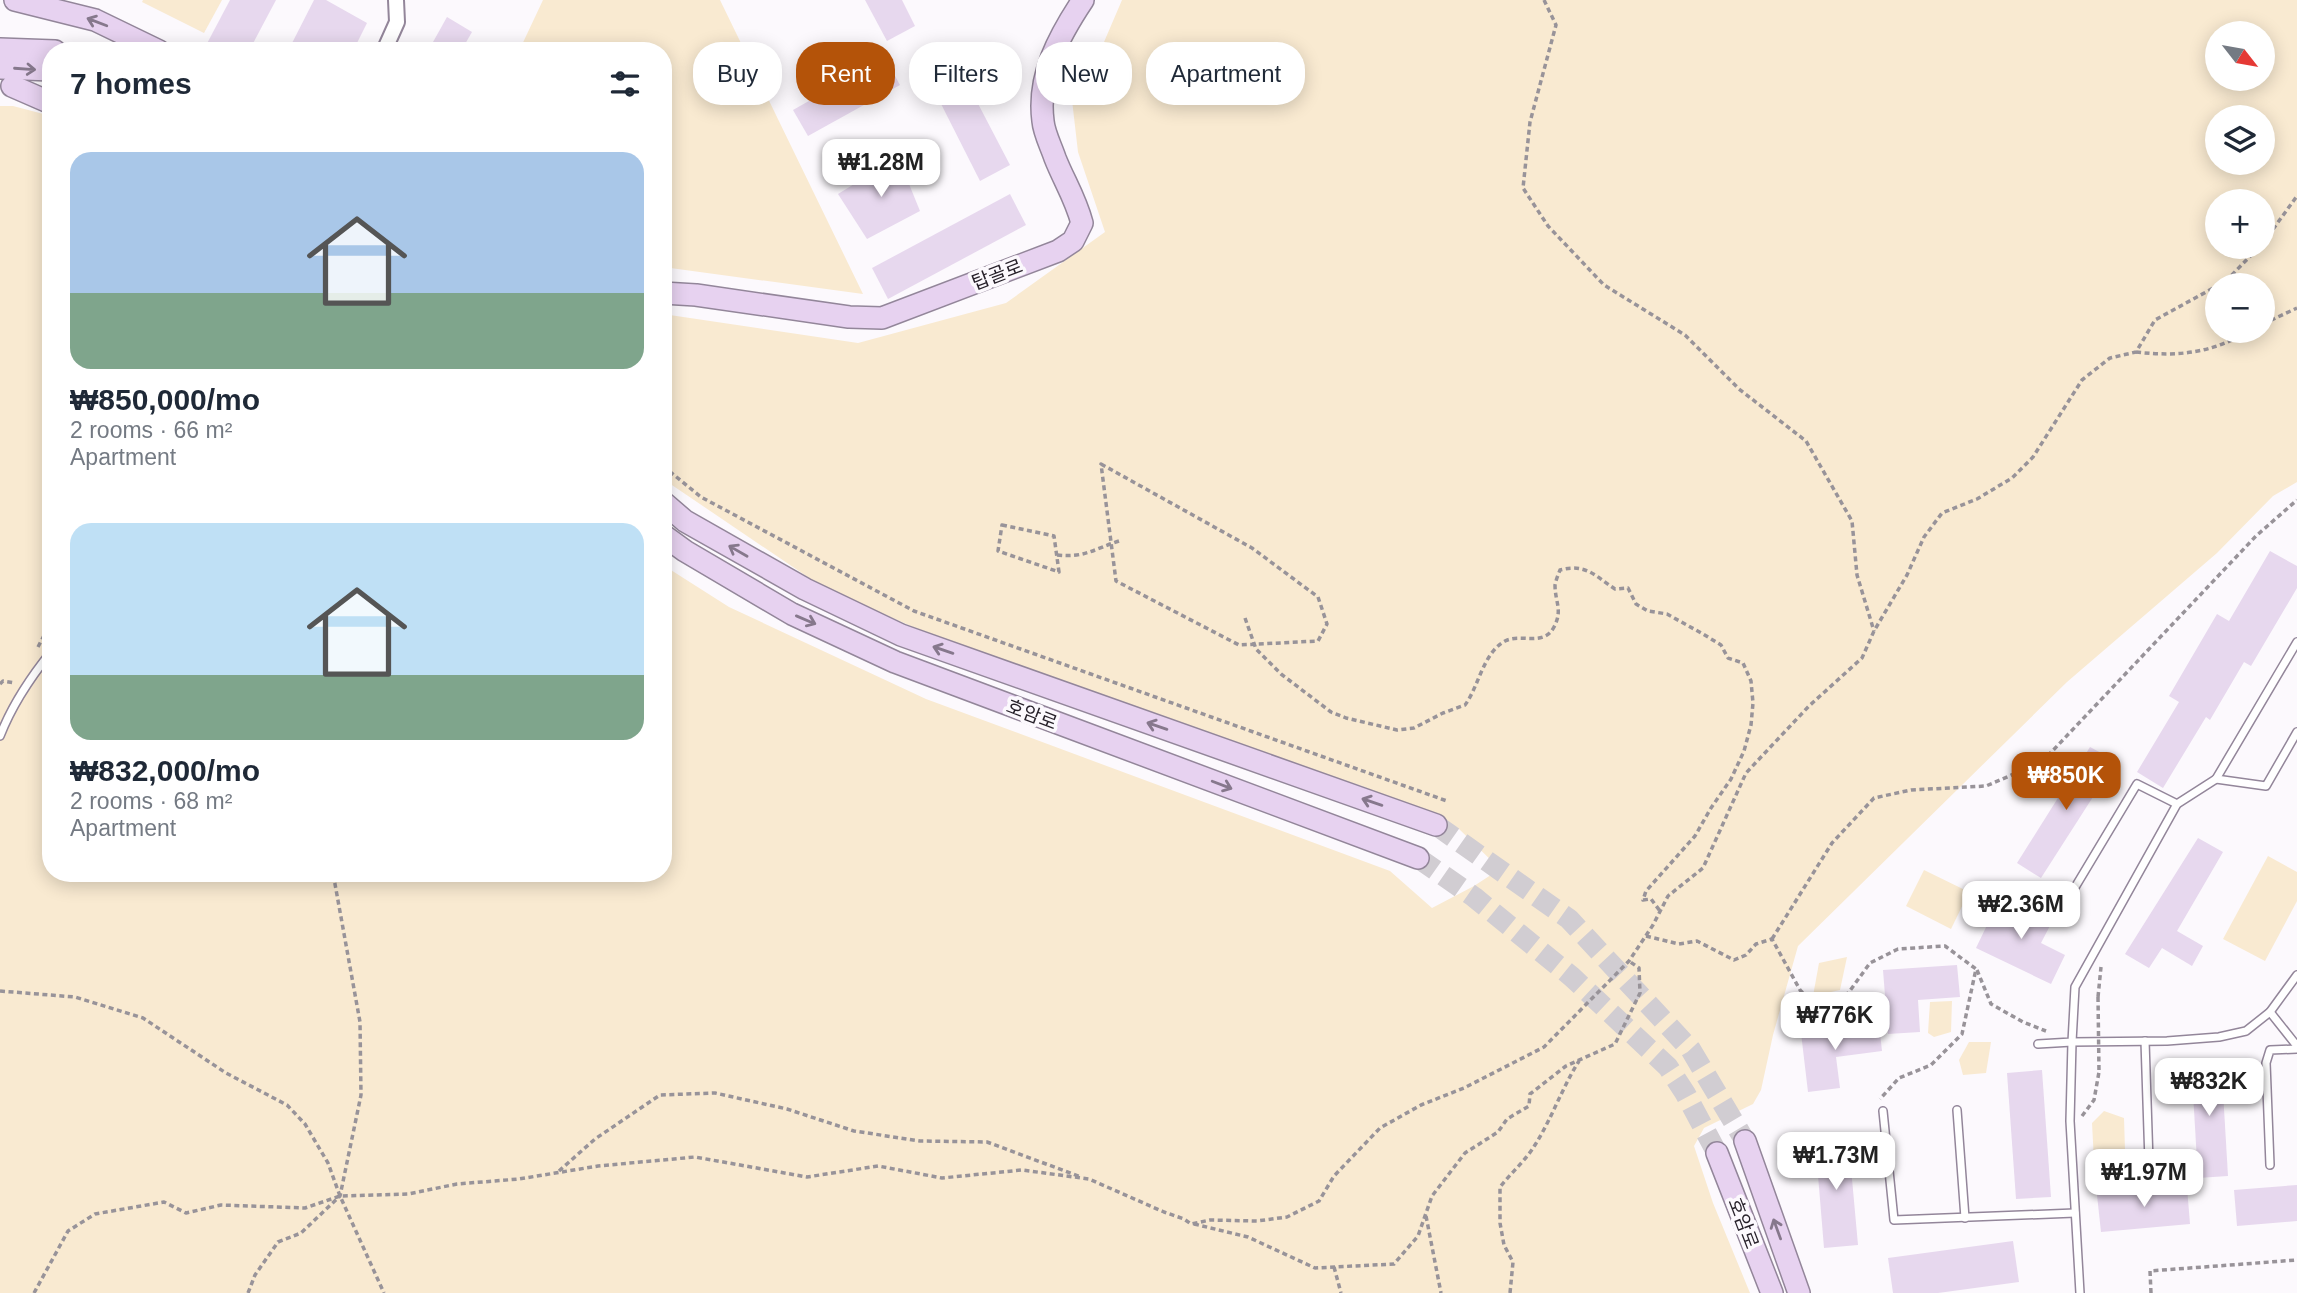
<!DOCTYPE html>
<meta charset="utf-8">
<style>
body{margin:0;font-family:Arial,"Noto Sans KR",sans-serif;background:#f2f2f3;color:#1f2937;height:100vh;display:flex;flex-direction:column;font-size:26px;white-space:nowrap}
*{box-sizing:border-box;margin:0}
p{font-size:23px;color:#747a83}
.icon{flex:none;width:38px;height:38px;fill:none;stroke:currentColor;stroke-width:2;stroke-linecap:round;stroke-linejoin:round}
.map{position:relative;flex:1;overflow:hidden}
.side{position:absolute;left:42px;top:42px;width:630px;height:840px;display:flex;flex-direction:column;background:#fff;border-radius:28px;box-shadow:0 4px 18px #0003}
.side>*{flex:none}
.banner{position:absolute;left:693px;top:42px;width:665px;height:63px;display:flex;gap:14px}
.needle{width:46px;rotate:121deg}
.tools{position:absolute;left:2205px;top:21px;display:grid;gap:14px}
.tools a{display:grid;place-items:center;width:70px;height:70px;border-radius:50%;background:#fff;box-shadow:0 4px 18px #0003;font-size:35px}
.price{position:absolute;translate:-50% -60px;padding:0 16px;border-radius:14px;background:#fff;color:#222;font-size:23px;line-height:46px;filter:drop-shadow(0 2px 4px #0008)}
.price::after{content:'';position:absolute;left:50%;top:42px;width:21px;height:16px;margin-left:-10px;background:inherit;clip-path:polygon(0 0,100% 0,50% 100%)}
.price.active{background:#b45309;color:#fff}
ul{padding:0;list-style:none}
li{display:grid;align-content:center;gap:14px;height:371px;padding:0 28px}
li span{display:grid;place-items:center;height:217px;border-radius:21px;color:#555}
li>.icon{margin-inline-start:auto}
span .icon{width:126px;height:126px;fill:#fffc;stroke-width:1}
li b{font-size:30px}
h2{display:flex;justify-content:space-between;align-items:center;height:84px;padding:0 28px;font-size:30px}
.chip{padding:0 24px;border-radius:28px;background:#fff;box-shadow:0 4px 18px #0003;font-size:24px;line-height:63px}
.chip.active{background:#b45309;color:#fff}
.map>svg:first-child{display:block}
</style>
<div class="map">
<svg width="2297" height="1293" viewBox="0 0 2297 1293">
<rect width="100%" height="100%" fill="#fcf9fd"/>
<g fill="#f9ead1" fill-rule="evenodd">
<path d="M143,0H222L204,33L142,2Z"/>
<path d="M543,0H720L863,294L663,267V51H519Z"/>
<path d="M1122,0H2297V482L2273,496L2217,553L2067,682L1798,946L1773,1035L1761,1090L1753,1104L1704,1128L1694,1146L1713,1203L1750,1293H0V106H13L51,116V873H663V565L729,607L926,699L1390,871L1432,908L1474,886L1500,869L1458,828L1362,786L1212,742L1044,684L824,588L663,479V314L858,343L1006,303L1105,232L1078,152L1072,100L1104,42ZM2217,33H2263V79H2217ZM2217,117H2263V163H2217ZM2217,201H2263V247H2217ZM2217,285H2263V331H2217Z"/>
<path d="M2268,856L2297,872V901L2265,961L2223,939Z"/>
<path d="M1924,870L1969,892L1951,929L1906,906Z"/>
<path d="M1847,957L1840,990L1813,996L1819,963Z"/>
<path d="M1952,1001L1951,1032L1934,1037L1928,1033L1930,1002Z"/>
<path d="M1969,1042H1991L1986,1073L1963,1075L1959,1060Z"/>
<path d="M2104,1111L2124,1118L2126,1182L2089,1188L2087,1179L2094,1161L2092,1123Z"/>
</g>
<g fill="#e7d8ee">
<path d="M230,0H276L249,51H203Z"/>
<path d="M314,0H326L367,23L353,51H288Z"/>
<path d="M865,0H902L915,26L887,41Z"/>
<path d="M447,17L472,32L461,51H428Z"/>
<path d="M885,58L900,85L808,136L793,110Z"/>
<path d="M962,73L1010,165L980,181L933,88Z"/>
<path d="M898,157L920,211L867,239L838,194Z"/>
<path d="M1010,194L1026,225L888,299L872,268Z"/>
<path d="M2270,551L2297,566V588L2251,666L2244,662L2210,720L2206,717L2163,788L2137,772L2179,702L2169,696L2217,614L2229,621Z"/>
<path d="M2090,747L2116,761L2041,878L2017,863Z"/>
<path d="M2198,838L2223,852L2177,931L2203,946L2192,966L2162,948L2149,968L2125,954Z"/>
<path d="M2000,898L2035,915L2038,910L2054,918L2041,943L2065,955L2051,984L1976,948Z"/>
<path d="M1957,965L1960,997L1918,1000L1920,1032L1888,1034L1883,970Z"/>
<path d="M1879,1024L1882,1051L1836,1057L1840,1088L1808,1092L1801,1033Z"/>
<path d="M2221,1058L2228,1176L2198,1178L2191,1059Z"/>
<path d="M2042,1070L2051,1197L2016,1199L2007,1073Z"/>
<path d="M1848,1135L1858,1245L1824,1248L1815,1139Z"/>
<path d="M2297,1185V1221L2237,1226L2234,1190Z"/>
<path d="M2187,1187L2190,1224L2101,1232L2097,1195Z"/>
<path d="M2013,1241L2019,1282L1938,1293H1893L1888,1258Z"/>
</g>
<g fill="none" stroke-linecap="round" stroke-linejoin="round">
<g stroke="#d1cdd2" stroke-width="21" stroke-dasharray="21 10" stroke-linecap="butt">
<path d="M1436,825L1569,919L1691,1050L1745,1141"/>
<path d="M1418,858L1474,897L1572,977L1668,1067L1685,1093L1717,1153"/>
</g>
<defs>
<g id="lane">
<path d="M0,736C12,705 30,678 51,652"/>
<path d="M2216,779L2266,786L2297,732"/>
<path d="M2062,909L2137,784L2177,804"/>
<path d="M2270,1012L2297,1046"/>
<path d="M2145,1041L2149,1162"/>
<path d="M2038,1044L2072,1042L2075,987L2177,804L2216,779L2297,642"/>
<path d="M1957,1110L1965,1218"/>
<path d="M1883,1111L1894,1220L2075,1213"/>
<path d="M2270,1165L2266,1063L2270,1050L2297,1049"/>
<path d="M2080,1293L2070,1121L2072,1042L2167,1041L2219,1037L2246,1031L2270,1012L2297,975"/>
</g>
<path id="street" d="M384,51L397,22L396,0"/>
<g id="secondary">
<path d="M15,0L95,20L159,51"/>
<path d="M0,49L55,51"/>
<path d="M0,68L51,70"/>
<path d="M12,86L51,103"/>
<path d="M663,293L696,295L849,317L882,318L1058,251L1073,241L1082,223C1075,197 1064,181 1055,158C1051,146 1044,133 1043,121C1037,76 1059,36 1083,0"/>
<path d="M663,502L685,521L805,589L901,635L1436,825"/>
<path d="M663,535L685,551L792,614L895,662L1418,858"/>
<path d="M1745,1141L1799,1293"/>
<path d="M1717,1153L1772,1293"/>
</g>
</defs>
<use href="#lane" stroke="#93869a" stroke-width="10"/>
<use href="#street" stroke="#93869a" stroke-width="18"/>
<use href="#secondary" stroke="#93869a" stroke-width="24"/>
<g stroke="#989399" stroke-width="3.5" stroke-dasharray="5 3.5" stroke-linecap="butt">
<path d="M1544,0L1556,25L1530,122L1523,188L1548,226L1604,285L1685,335L1739,389L1806,441L1852,521L1857,575L1874,631"/>
<path d="M2263,243L2297,196"/>
<path d="M2218,285L2226,281L2259,247"/>
<path d="M2263,324L2297,308"/>
<path d="M2136,352C2179,357 2212,353 2249,331"/>
<path d="M1101,464L1252,548L1318,597L1327,624L1318,641L1239,645L1116,581Z"/>
<path d="M663,466L701,497L914,611L1447,801"/>
<path d="M1002,525L1054,536L1059,572L998,551Z"/>
<path d="M1057,555C1085,558 1094,549 1119,541"/>
<path d="M1245,618L1256,649L1281,674L1331,712L1346,718L1397,730L1414,728L1443,713L1465,705C1479,686 1483,653 1505,641C1520,633 1544,647 1554,627C1563,610 1555,602 1555,585C1556,580 1558,575 1560,570C1586,563 1595,576 1615,589L1628,588L1636,604L1648,611L1667,614L1703,634L1721,645L1728,658L1743,663L1751,681L1753,703L1751,725L1744,751L1731,779L1711,808L1695,836L1646,891L1643,900L1651,899L1660,911"/>
<path d="M38,647L51,622"/>
<path d="M0,684L3,681L15,683"/>
<path d="M1646,936L1679,944L1697,941L1734,960L1746,955L1756,944L1772,939L1800,990L1820,1011L1840,1001L1849,992L1870,963L1898,949L1945,946L1976,969L1962,1034L1931,1065L1899,1078L1880,1099"/>
<path d="M1772,939L1832,843L1874,798L1911,790L1986,786L2042,762L2256,536L2297,500"/>
<path d="M1977,970L1991,1004L2023,1022L2046,1031"/>
<path d="M0,991L75,997L143,1018L226,1073L287,1105L305,1124L328,1163L340,1196L384,1293"/>
<path d="M2098,997L2101,967"/>
<path d="M2082,1116L2094,1100L2099,1072"/>
<path d="M559,1171L595,1139L660,1095L715,1093L787,1109L854,1131L920,1141L987,1142L1081,1177"/>
<path d="M1426,1216L1441,1293"/>
<path d="M1194,1224L1248,1237L1315,1268L1394,1264L1418,1236L1432,1196L1465,1153L1498,1132L1507,1119L1529,1106L1530,1094L1566,1066L1615,1044L1640,993L1639,968L1629,961"/>
<path d="M1334,1267L1341,1293"/>
<path d="M34,1293L68,1231L95,1214L164,1202L186,1213L221,1205L305,1208L340,1196L408,1194L457,1184L519,1179L598,1166L695,1157L807,1177L878,1166L942,1178L1022,1170L1089,1179L1164,1212L1184,1219L1191,1224L1210,1220L1257,1221L1287,1217L1319,1201L1334,1176L1380,1128L1421,1105L1464,1088L1544,1047L1629,961L1653,925L1668,896L1703,868L1746,773L1809,706L1862,658L1874,631L1907,575L1924,537L1942,513L1977,499L2012,478L2033,457L2082,380L2110,358L2136,352L2155,320L2217,286"/>
<path d="M248,1293L255,1275L278,1242L301,1233L340,1196L361,1095L360,1022L333,873"/>
<path d="M1510,1293L1513,1262L1504,1245L1500,1223V1187C1511,1173 1526,1160 1535,1145C1552,1118 1562,1088 1579,1061"/>
<path d="M2151,1293L2150,1271L2297,1260"/>
</g>
<use href="#lane" stroke="#fff" stroke-width="7"/>
<use href="#street" stroke="#fff" stroke-width="14"/>
<use href="#secondary" stroke="#e7d2f0" stroke-width="21"/>
<path stroke="#989399" stroke-width="3.5" stroke-dasharray="5 3.5" stroke-linecap="butt" d="M2098,997L2099,1072"/>
</g>
<defs><path id="oneway-shaft" d="M-6 0H5M1.5-3L5.5 0L1.5 3" fill="none" stroke-width="1.6" stroke-linecap="round" stroke-linejoin="round" transform="scale(1.75)"/></defs>
<g stroke="#86788c">
<use href="#oneway-shaft" transform="translate(97 22) rotate(-159)"/>
<use href="#oneway-shaft" transform="translate(25 69) rotate(4)"/>
<use href="#oneway-shaft" transform="translate(738 551) rotate(-150)"/>
<use href="#oneway-shaft" transform="translate(806 620) rotate(23)"/>
<use href="#oneway-shaft" transform="translate(943 650) rotate(-161)"/>
<use href="#oneway-shaft" transform="translate(1157 726) rotate(-161)"/>
<use href="#oneway-shaft" transform="translate(1222 785) rotate(21)"/>
<use href="#oneway-shaft" transform="translate(1372 802) rotate(-161)"/>
<use href="#oneway-shaft" transform="translate(1777 1229) rotate(-110)"/>
</g>
<g text-anchor="middle" stroke-width="7" stroke-linejoin="round" paint-order="stroke">
<g font-size="19" fill="#251f28" stroke="#fcf9fd">
<text transform="translate(997 274) rotate(-21)" y="7">탑골로</text>
<text transform="translate(1032 714) rotate(21)" y="7">호암로</text>
<text transform="translate(1744 1223) rotate(69)" y="7">호암로</text>
</g>
</g>
</svg>
<div class="tools">
<a><svg class="needle" viewBox="-14 -14 28 28"><path d="M0-13l5 13h-10z" fill="#e53935"/><path d="M0 13l5-13h-10z" fill="#747a83"/></svg></a>
<a><svg class="icon" aria-label="layers" viewBox="0 0 24 24"><path d="M12 4l9 5-9 5-9-5zM3 14l9 5 9-5"/></svg></a>
<a>+</a>
<a>−</a>
</div>
<b class="price" style="left:881px;top:199px">₩1.28M</b>
<b class="price active" style="left:2066px;top:812px">₩850K</b>
<b class="price" style="left:2021px;top:941px">₩2.36M</b>
<b class="price" style="left:1835px;top:1052px">₩776K</b>
<b class="price" style="left:2209px;top:1118px">₩832K</b>
<b class="price" style="left:1836px;top:1192px">₩1.73M</b>
<b class="price" style="left:2144px;top:1209px">₩1.97M</b>
<div class="banner">
<a class="chip">Buy</a>
<a class="chip active">Rent</a>
<a class="chip">Filters</a>
<a class="chip">New</a>
<a class="chip">Apartment</a>
</div>
<section class="side">
<h2>7 homes<svg class="icon" aria-label="filters" viewBox="0 0 24 24"><path d="M4 7h16M4 17h16"/><circle cx="9" cy="7" r="2"/><circle cx="15" cy="17" r="2"/></svg></h2>
<ul>
<li><span style="background:linear-gradient(#a9c7e8 65%,#7fa58c 0)"><svg class="icon" aria-label="home" viewBox="0 0 24 24"><path d="M3 11l9-7 9 7M6 9v11h12V9"/></svg></span><div><b>₩850,000/mo</b><p>2 rooms · 66 m²</p><p>Apartment</p></div></li>
<li><span style="background:linear-gradient(#bfe0f5 70%,#7fa58c 0)"><svg class="icon" aria-label="home" viewBox="0 0 24 24"><path d="M3 11l9-7 9 7M6 9v11h12V9"/></svg></span><div><b>₩832,000/mo</b><p>2 rooms · 68 m²</p><p>Apartment</p></div></li>
</ul>
</section>
</div>
